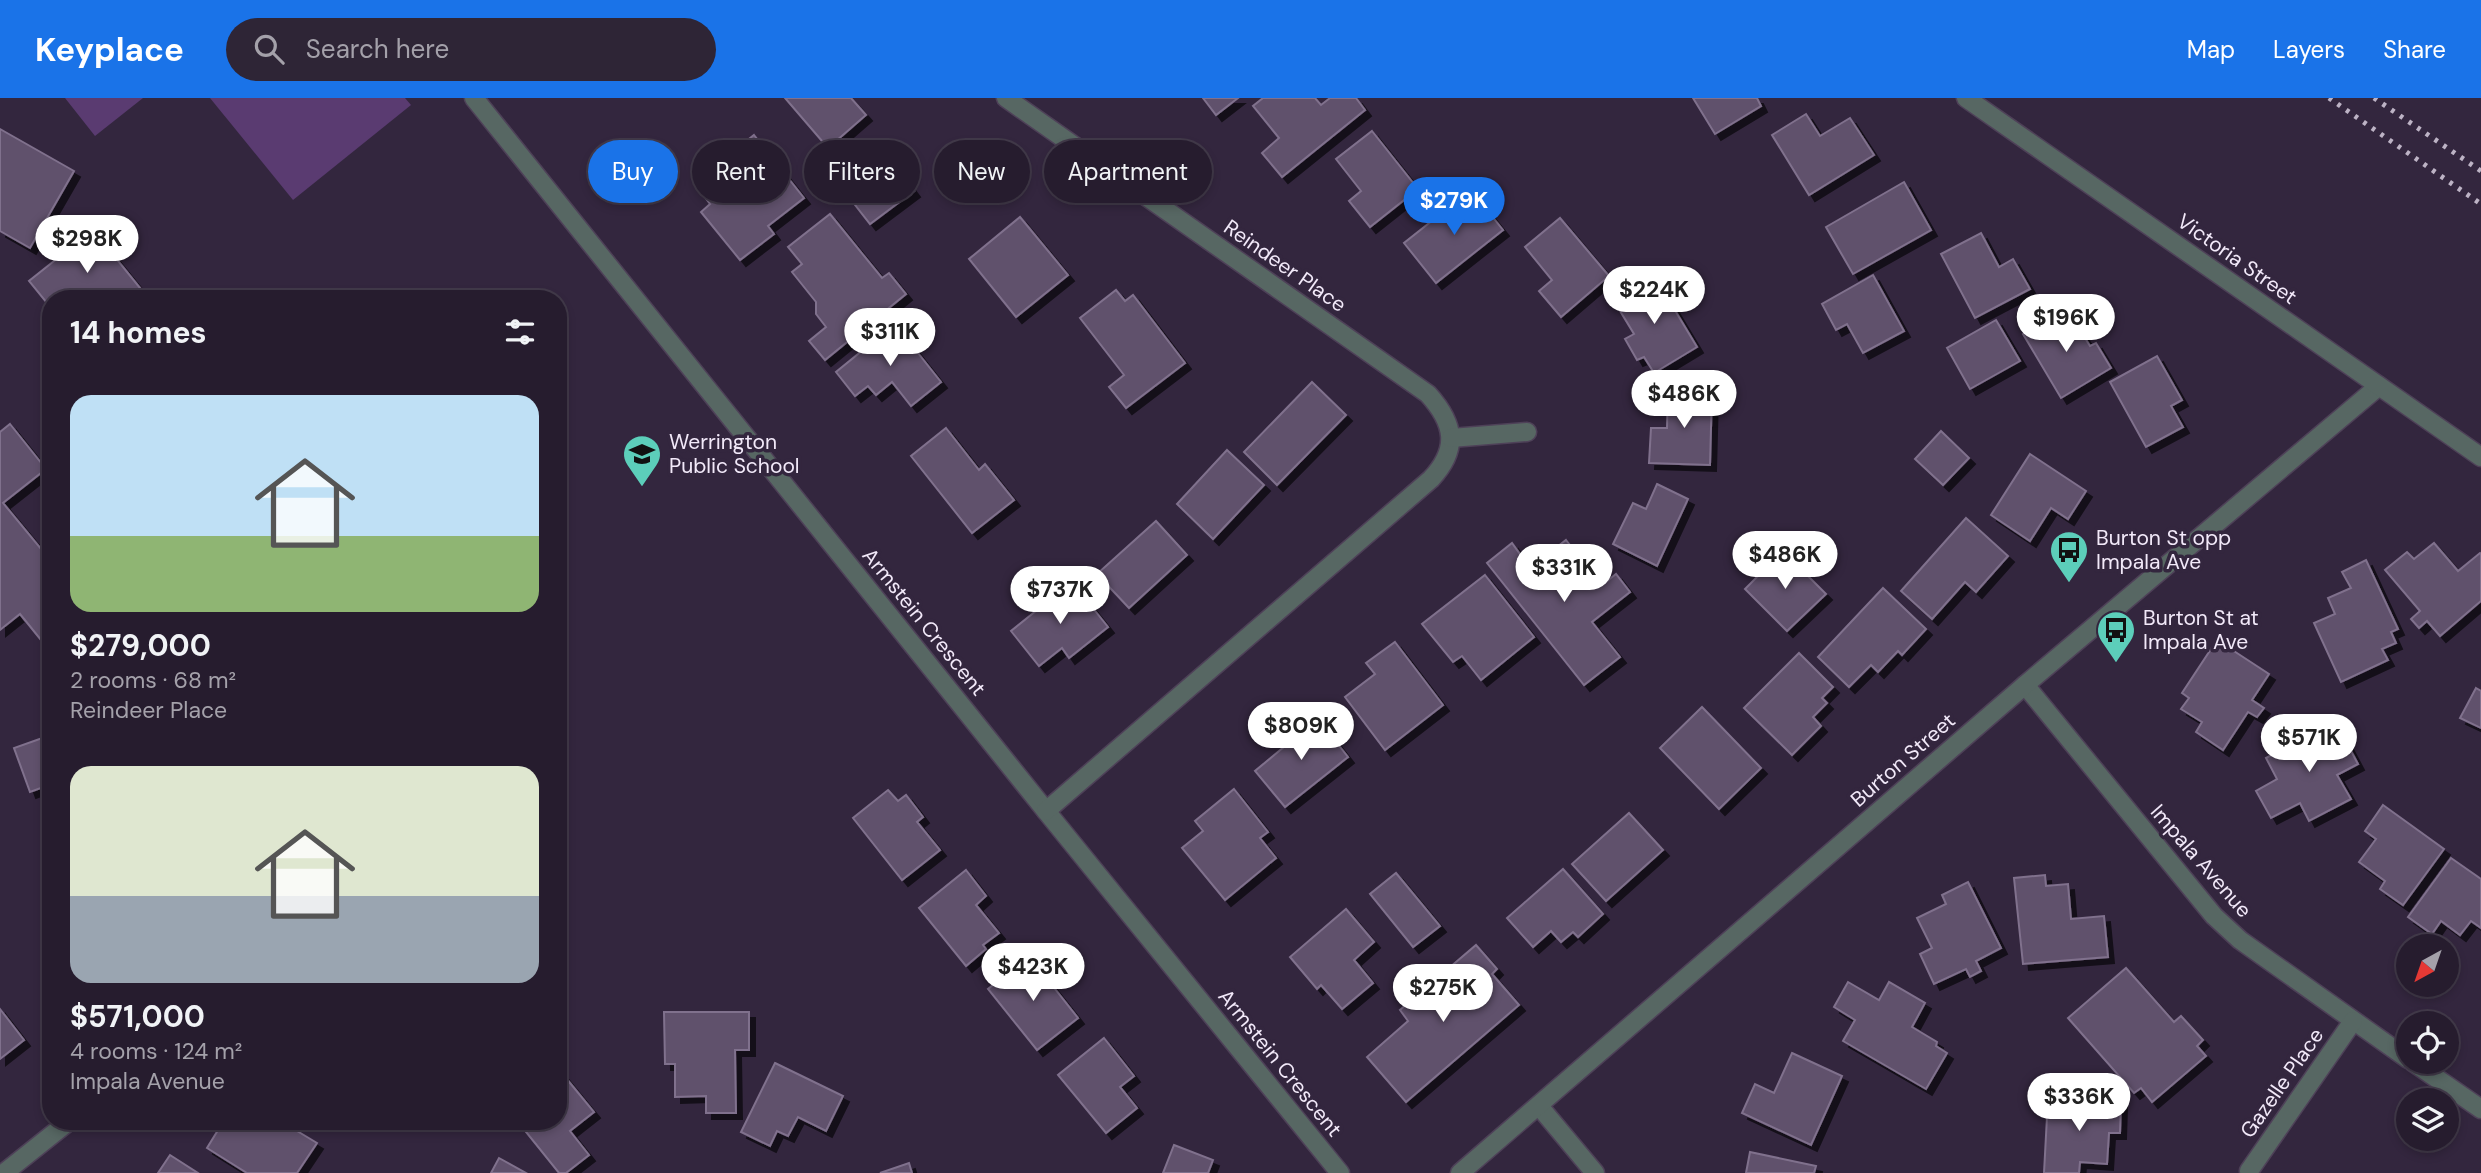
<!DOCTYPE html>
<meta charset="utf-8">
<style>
body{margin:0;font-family:"DM Sans",sans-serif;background:#2e2536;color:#f1f3f6;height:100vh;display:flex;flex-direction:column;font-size:26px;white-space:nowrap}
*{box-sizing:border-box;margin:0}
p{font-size:23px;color:#a4a1aa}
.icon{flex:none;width:38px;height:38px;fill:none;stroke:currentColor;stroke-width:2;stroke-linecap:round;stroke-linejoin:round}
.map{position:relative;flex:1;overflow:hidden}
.panel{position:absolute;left:42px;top:192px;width:525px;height:840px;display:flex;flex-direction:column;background:#261c2e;border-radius:28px;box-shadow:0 4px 10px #0003,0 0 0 2px #423a4a}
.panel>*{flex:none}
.guide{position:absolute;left:588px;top:42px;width:665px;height:63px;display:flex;gap:14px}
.needle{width:46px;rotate:220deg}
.tools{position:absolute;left:2396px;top:836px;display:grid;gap:14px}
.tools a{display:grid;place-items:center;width:63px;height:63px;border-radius:50%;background:#261c2e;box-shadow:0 4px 10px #0003,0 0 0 2px #423a4a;font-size:35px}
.price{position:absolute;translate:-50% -60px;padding:0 16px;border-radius:24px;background:#fff;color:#222;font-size:23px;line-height:46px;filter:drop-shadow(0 2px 4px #0008)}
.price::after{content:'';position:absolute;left:50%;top:42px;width:21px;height:16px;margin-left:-10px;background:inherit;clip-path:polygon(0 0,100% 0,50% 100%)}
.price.current{background:#1a73e8;color:#fff}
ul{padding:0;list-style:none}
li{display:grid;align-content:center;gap:14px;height:371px;padding:0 28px}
li span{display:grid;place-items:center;height:217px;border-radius:21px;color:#555}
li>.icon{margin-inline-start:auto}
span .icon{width:126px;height:126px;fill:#fffc;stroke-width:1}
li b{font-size:30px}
h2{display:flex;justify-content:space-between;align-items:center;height:84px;padding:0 28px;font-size:30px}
.tag{padding:0 24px;border-radius:32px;background:#261c2e;box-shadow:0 4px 10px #0003,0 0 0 2px #423a4a;font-size:24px;line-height:63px}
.tag.current{background:#1a73e8;color:#fff}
header{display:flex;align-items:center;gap:42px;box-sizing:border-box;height:98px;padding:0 35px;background:#1a73e8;color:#fff}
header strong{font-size:33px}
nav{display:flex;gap:38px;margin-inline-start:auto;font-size:24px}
.search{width:490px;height:63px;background:#2e2536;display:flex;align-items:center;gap:18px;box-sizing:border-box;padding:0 24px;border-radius:38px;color:#a4a1aa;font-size:26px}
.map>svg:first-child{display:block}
</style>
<header>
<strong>Keyplace</strong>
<div class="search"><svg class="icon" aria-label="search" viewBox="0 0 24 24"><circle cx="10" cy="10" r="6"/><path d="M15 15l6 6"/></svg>Search here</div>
<nav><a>Map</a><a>Layers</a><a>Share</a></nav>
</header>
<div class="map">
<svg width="2481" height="1075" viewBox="0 0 2481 1075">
<defs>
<filter id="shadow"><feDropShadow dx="6" dy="6" stdDeviation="0" flood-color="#0009"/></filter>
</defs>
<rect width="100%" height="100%" fill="#33263e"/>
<g fill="#5a3b71">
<path d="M65,0H143L95,38Z"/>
<path d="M210,0H405L411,7L293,102Z"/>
</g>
<g fill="#60516c" stroke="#80718d" stroke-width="2" filter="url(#shadow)">
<path d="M785,0H851L866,17L828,50Z"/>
<path d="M1203,0H1238L1216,17Z"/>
<path d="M1263,0H1315L1321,7L1330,0H1356L1365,12L1282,79L1262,55L1279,40L1253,8Z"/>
<path d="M1693,0H1757L1761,8L1715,36Z"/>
<path d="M1806,16L1820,38L1850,20L1874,57L1809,97L1772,37Z"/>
<path d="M0,31L74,73L30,150L0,133Z"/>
<path d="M1372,33L1418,91L1370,129L1349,103L1361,93L1336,61Z"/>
<path d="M754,37L804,100L768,128L774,136L740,162L701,114L710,106L694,85Z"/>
<path d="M885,55L914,93L870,126L841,89Z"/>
<path d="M1904,84L1931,132L1853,176L1826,129Z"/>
<path d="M1471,92L1503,132L1436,185L1404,145Z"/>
<path d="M830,116L882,180L889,175L906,196L825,262L809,243L826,229L816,216V204L792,174L802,166L788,149Z"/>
<path d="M1020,119L1068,177L1016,219L969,161Z"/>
<path d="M1560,120L1609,178L1561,219L1539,193L1552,182L1525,149Z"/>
<path d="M93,132L149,201H51V210L29,183Z"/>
<path d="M1981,135L1999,169L2013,161L2030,191L1975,220L1941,156Z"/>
<path d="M1873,177L1904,233L1863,255L1847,226L1836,232L1822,206Z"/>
<path d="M1655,179L1697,249L1654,275L1644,259L1637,262L1625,241L1634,236L1614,203Z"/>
<path d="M1116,192L1125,203L1133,197L1185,265L1126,310L1109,289L1124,277L1080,220Z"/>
<path d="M2062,212L2077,238L2082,235L2090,248L2096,245L2111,270L2061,300L2023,236Z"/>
<path d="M1996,222L2020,263L1970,291L1947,250Z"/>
<path d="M895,226L941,284L911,308L892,284L876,297L868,288L855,298L836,274Z"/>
<path d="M2157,258L2182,302L2171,308L2183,329L2146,349L2110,284Z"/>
<path d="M1312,284L1346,317L1277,387L1244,354Z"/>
<path d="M1668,291L1712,293L1710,367L1649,365L1651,330H1667Z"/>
<path d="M10,326L46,371L3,405L41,451L51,444V534L41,542L20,516L0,532V334Z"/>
<path d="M946,330L979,372L985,366L1014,402L972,435L911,358Z"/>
<path d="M1941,333L1969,360L1943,387L1915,361Z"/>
<path d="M1227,352L1264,387L1213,441L1177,406Z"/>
<path d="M2030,356L2086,393L2068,421L2051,410L2030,443L1991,417Z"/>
<path d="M1657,386L1688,401L1657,468L1613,446L1633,405L1646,411Z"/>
<path d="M1966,420L2008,458L1976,494L1965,484L1932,521L1901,493Z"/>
<path d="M1156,423L1187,457L1129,510L1097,476Z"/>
<path d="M1566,442L1602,487L1616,476L1630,494L1592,524L1620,559L1584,587L1487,465L1512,445L1530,470Z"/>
<path d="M2434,445L2458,473L2480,455L2481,456V503L2440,538L2427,523L2419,530L2411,521L2420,513L2385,472L2407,454L2414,461Z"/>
<path d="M1783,453L1826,496L1787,533L1745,491Z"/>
<path d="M2366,462L2398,531L2391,534L2396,545L2382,551L2388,562L2341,584L2314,525L2335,516L2328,500L2351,490L2342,474Z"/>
<path d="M1485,477L1534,539L1481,582L1462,558L1453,564L1422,526Z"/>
<path d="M1072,484L1108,529L1069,560L1062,550L1039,568L1011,533Z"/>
<path d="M1883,490L1926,531L1902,557L1898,553L1878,574L1871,567L1849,589L1818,559Z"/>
<path d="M2217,542L2269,576L2252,602L2264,610L2257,619L2248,614L2223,652L2196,634L2202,624L2181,611L2189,600L2182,595Z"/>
<path d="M1395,544L1443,607L1385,652L1345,599L1375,576L1366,565Z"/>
<path d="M1799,555L1833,589L1822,600L1827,605L1813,619L1821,628L1792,657L1744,610Z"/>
<path d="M2476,590L2481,593V630L2460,620Z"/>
<path d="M1702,609L1761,670L1719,711L1660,650Z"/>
<path d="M1318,621L1348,659L1285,709L1255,673L1285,648L1280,642L1300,625L1305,631Z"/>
<path d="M2335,623L2358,666L2337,677L2351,701L2309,723L2300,705L2271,720L2256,693L2277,681L2266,660Z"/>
<path d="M51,637V692L49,687L30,694L14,650Z"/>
<path d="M1234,691L1268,734L1260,740L1276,760L1225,802L1182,750L1203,733L1195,723Z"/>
<path d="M888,692L898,703L906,697L923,719L917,724L940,752L902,782L853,720Z"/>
<path d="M2383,707L2444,751L2403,807L2380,791L2385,783L2359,764L2376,741L2365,733Z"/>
<path d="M1629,715L1663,752L1606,803L1572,766Z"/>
<path d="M2451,760L2481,781V830L2471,823L2460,837L2441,823L2432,836L2408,819Z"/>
<path d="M1563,771L1603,816L1578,839L1573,834L1561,844L1551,833L1533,849L1507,820Z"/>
<path d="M966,772L986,798L976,807L999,835L983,847L986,851L966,868L919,810Z"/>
<path d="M1396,775L1440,828L1413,849L1370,796Z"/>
<path d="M2045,777L2046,788L2068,786L2071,821L2104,818L2108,859L2023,866L2014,780Z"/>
<path d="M1968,784L2001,850L1976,863L1981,873L1970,879L1966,871L1934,886L1920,856L1932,850L1917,820L1946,806L1942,797Z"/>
<path d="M1346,811L1374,844L1354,862L1373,885L1342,911L1321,887L1317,891L1290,859Z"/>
<path d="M1476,847L1497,871L1492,876L1519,907L1406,1004L1367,959L1408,923L1400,912Z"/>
<path d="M1029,858L1078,920L1037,952L988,891Z"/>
<path d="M2126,870L2174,924L2181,918L2203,942L2197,948L2206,958L2152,1004L2141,990L2134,995L2068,920Z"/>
<path d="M1848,884L1879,902L1889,884L1925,905L1912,929L1937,944L1936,948L1947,955L1926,991L1843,943L1855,922L1834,909Z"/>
<path d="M0,911L24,942L0,961Z"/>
<path d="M664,914H749V952H735L736,1015H706V998L675,999V966H665Z"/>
<path d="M1104,940L1134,978L1120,989L1137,1010L1106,1035L1058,977Z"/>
<path d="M1792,955L1842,978L1811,1047L1742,1015L1755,986L1774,995Z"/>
<path d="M775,965L843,998L826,1033L798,1019L788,1038L777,1033L770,1048L741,1034Z"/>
<path d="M561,974L594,1014L570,1033L589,1057L566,1075H559L518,1024H558V976Z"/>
<path d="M2048,1000L2121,1004L2120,1035H2109L2107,1066L2080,1064L2079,1075H2044Z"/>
<path d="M223,1024H263L270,1029L273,1024H282L317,1045L297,1075H247L207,1050Z"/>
<path d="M1174,1047L1213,1062L1208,1075H1163Z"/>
<path d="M1750,1054L1816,1068L1814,1075H1746Z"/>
<path d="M170,1057L198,1075H158Z"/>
<path d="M499,1060L526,1075H491Z"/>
<path d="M909,1065L912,1075H880Z"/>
</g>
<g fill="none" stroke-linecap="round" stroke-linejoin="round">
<defs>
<g id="minor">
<path d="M474,0L1046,713L1340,1075"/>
<path d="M1006,0L1428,296C1455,326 1459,351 1431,381L1046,713"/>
<path d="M1451,340L1527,334"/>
<path d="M2025,587L2214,818L2240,842L2408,961"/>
<path d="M2413,964L2481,1011"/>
<path d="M1539,1008L1595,1075"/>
<path d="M2249,1073L2353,923"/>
<path d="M4,1075L68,1024"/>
<path d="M1460,1075L2025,587L2379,288"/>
</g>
<path id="tertiary" d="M1966,0L2481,359"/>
</defs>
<use href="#minor" stroke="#4e4158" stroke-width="21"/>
<use href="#tertiary" stroke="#4e4158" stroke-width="21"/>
<use href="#minor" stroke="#576763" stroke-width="18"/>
<use href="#tertiary" stroke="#576763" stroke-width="18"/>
<g stroke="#bdb3c5" stroke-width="5" stroke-dasharray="3.5 7" stroke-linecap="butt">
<path d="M2329,0L2481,106"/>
<path d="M2374,0L2481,73"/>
</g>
</g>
<defs>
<symbol id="school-pin" viewBox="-11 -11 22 30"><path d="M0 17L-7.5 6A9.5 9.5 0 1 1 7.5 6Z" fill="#5cceba" stroke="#33263e"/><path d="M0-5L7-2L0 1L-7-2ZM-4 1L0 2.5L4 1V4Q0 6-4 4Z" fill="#111"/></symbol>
<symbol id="bus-pin" viewBox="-11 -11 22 30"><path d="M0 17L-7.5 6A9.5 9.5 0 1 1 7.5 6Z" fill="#5cceba" stroke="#33263e"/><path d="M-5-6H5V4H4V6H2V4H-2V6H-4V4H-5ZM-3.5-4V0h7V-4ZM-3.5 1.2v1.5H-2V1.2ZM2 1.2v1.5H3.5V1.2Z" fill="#111"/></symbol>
</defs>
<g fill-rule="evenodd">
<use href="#school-pin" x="620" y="334" width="44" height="60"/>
<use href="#bus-pin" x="2047" y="430" width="44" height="60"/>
<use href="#bus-pin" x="2094" y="510" width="44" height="60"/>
</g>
<g text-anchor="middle" stroke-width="7" stroke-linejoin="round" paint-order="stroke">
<g font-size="21" fill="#f2e9f9" stroke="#33263e">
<text transform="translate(2237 161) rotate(35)" y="7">Victoria Street</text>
<text transform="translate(1285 168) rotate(35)" y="7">Reindeer Place</text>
<text transform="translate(924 524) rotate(51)" y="7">Armstein Crescent</text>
<text transform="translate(1903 662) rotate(-41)" y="7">Burton Street</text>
<text transform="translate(2201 763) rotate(49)" y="7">Impala Avenue</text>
<text transform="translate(1280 965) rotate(51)" y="7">Armstein Crescent</text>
<text transform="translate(2282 985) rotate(-55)" y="7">Gazelle Place</text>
</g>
<g font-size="21" fill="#f2e9f9" stroke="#33263e" text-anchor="start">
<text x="669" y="351">Werrington<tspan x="669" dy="24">Public School</tspan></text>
<text x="2096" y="447">Burton St opp<tspan x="2096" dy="24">Impala Ave</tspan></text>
<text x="2143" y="527">Burton St at<tspan x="2143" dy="24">Impala Ave</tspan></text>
</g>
</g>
</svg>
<div class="tools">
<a><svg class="needle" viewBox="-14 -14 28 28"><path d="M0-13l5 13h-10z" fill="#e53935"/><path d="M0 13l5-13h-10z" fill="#a4a1aa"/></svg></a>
<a><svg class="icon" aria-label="locate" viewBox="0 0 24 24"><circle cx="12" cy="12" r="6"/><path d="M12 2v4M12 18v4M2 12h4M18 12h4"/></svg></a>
<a><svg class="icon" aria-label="layers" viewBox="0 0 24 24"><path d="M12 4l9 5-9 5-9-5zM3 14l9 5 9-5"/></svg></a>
</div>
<b class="price current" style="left:1454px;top:139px">$279K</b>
<b class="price" style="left:87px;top:177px">$298K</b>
<b class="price" style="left:1654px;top:228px">$224K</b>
<b class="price" style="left:2066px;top:256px">$196K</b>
<b class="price" style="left:890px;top:270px">$311K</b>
<b class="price" style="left:1684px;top:332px">$486K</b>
<b class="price" style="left:1785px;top:493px">$486K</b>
<b class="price" style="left:1564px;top:506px">$331K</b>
<b class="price" style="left:1060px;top:528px">$737K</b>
<b class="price" style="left:1301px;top:664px">$809K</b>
<b class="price" style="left:2309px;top:676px">$571K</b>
<b class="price" style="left:1033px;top:905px">$423K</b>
<b class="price" style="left:1443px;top:926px">$275K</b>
<b class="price" style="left:2079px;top:1035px">$336K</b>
<div class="guide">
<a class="tag current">Buy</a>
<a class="tag">Rent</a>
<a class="tag">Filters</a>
<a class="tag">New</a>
<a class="tag">Apartment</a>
</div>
<section class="panel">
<h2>14 homes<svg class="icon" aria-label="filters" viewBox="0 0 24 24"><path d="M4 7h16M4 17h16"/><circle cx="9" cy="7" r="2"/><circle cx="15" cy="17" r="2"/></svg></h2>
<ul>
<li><span style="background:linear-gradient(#bfe0f5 65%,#8fb573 0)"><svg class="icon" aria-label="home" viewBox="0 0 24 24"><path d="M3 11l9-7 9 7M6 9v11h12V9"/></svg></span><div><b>$279,000</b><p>2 rooms · 68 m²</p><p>Reindeer Place</p></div></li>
<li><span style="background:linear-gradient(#dfe7d0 60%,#9aa5b1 0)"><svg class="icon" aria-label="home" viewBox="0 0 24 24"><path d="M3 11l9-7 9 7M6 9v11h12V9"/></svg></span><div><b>$571,000</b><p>4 rooms · 124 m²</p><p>Impala Avenue</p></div></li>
</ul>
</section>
</div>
